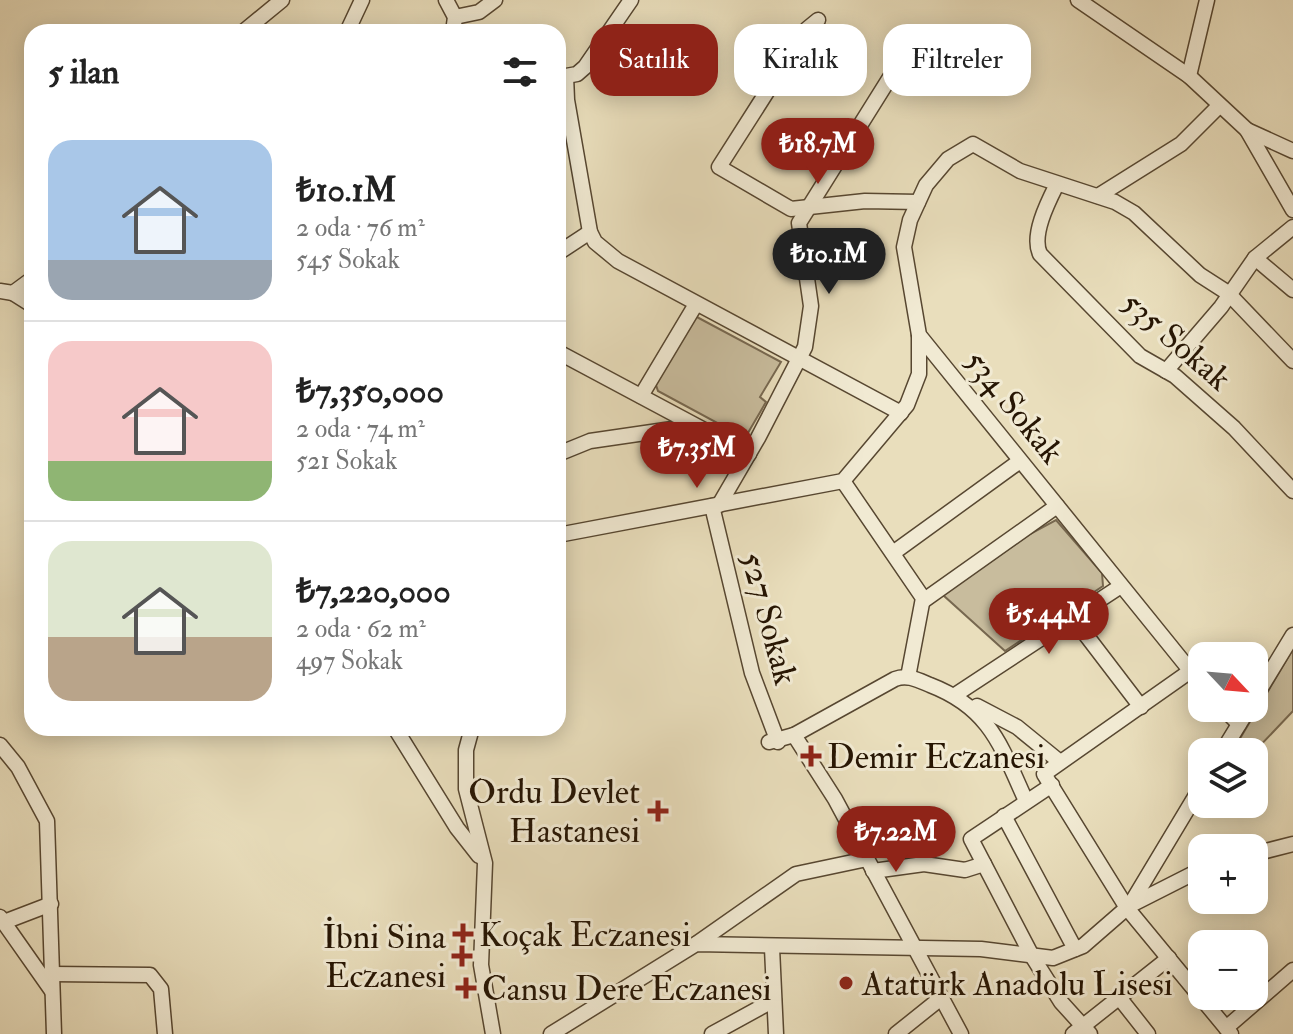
<!DOCTYPE html>
<html lang="tr">
<meta charset="utf-8">
<style>
body{margin:0;font-family:"IM FELL Double Pica",serif;background:#f2f2f2;color:#222;height:100vh;display:flex;flex-direction:column;font-size:30px;white-space:nowrap}
*{box-sizing:border-box;margin:0}
p{font-size:26px;color:#767676}
.icon{flex:none;width:44px;height:44px;fill:none;stroke:currentColor;stroke-width:2;stroke-linecap:round;stroke-linejoin:round}
.map{position:relative;flex:1;overflow:hidden}
.sheet{position:absolute;left:24px;top:24px;width:542px;height:712px;display:flex;flex-direction:column;background:#fff;border-radius:24px;box-shadow:0 4px 20px #0003}
.sheet>*{flex:none}
.top-card{position:absolute;left:590px;top:24px;width:582px;height:72px;display:flex;gap:16px}
.needle{width:52px;rotate:116deg}
.fabs{position:absolute;left:1188px;top:642px;display:grid;gap:16px}
.fabs a{display:grid;place-items:center;width:80px;height:80px;border-radius:16px;background:#fff;box-shadow:0 4px 20px #0003;font-size:40px}
.price{position:absolute;translate:-50% -68px;padding:0 18px;border-radius:28px;background:#8f2418;color:#fff;font-size:26px;line-height:52px;filter:drop-shadow(0 2px 4px #0008)}
.price::after{content:'';position:absolute;left:50%;top:48px;width:24px;height:18px;margin-left:-12px;background:inherit;clip-path:polygon(0 0,100% 0,50% 100%)}
.price.selected{background:#222;color:#fff}
ul{padding:0;list-style:none}
li{display:flex;align-items:center;gap:24px;height:200px;padding:0 24px}
li+li{border-top:2px solid #e0e0e0}
li span{display:grid;place-items:center;flex:none;width:224px;height:160px;border-radius:24px;color:#555}
li>.icon{margin-inline-start:auto}
span .icon{width:96px;height:96px;fill:#fffc;stroke-width:1}
li b{font-size:34px}
h2{display:flex;justify-content:space-between;align-items:center;height:96px;padding:0 24px;font-size:34px}
.tag{padding:0 28px;border-radius:24px;background:#fff;box-shadow:0 4px 20px #0003;font-size:28px;line-height:72px}
.tag.selected{background:#8f2418;color:#fff}
.map>svg:first-child{display:block}
</style>
<div class="map">
<svg width="1293" height="1034" viewBox="0 0 1293 1034">
<rect width="100%" height="100%" fill="#e9debc"/>
<filter id="stains"><feTurbulence type="fractalNoise" baseFrequency=".0025" numOctaves="4"/><feColorMatrix values="0 0 0 0 .2 0 0 0 0 .09 0 0 0 0 .02 0 0 0 .5 -.17"/></filter>
<radialGradient id="worn" r=".72"><stop offset=".6" stop-color="#630" stop-opacity="0"/><stop offset="1" stop-color="#630" stop-opacity=".3"/></radialGradient>
<g fill="#c8bc9d" stroke="#776850" stroke-width="2">
<path d="M695,316L781,362L760,397L766,402L745,438L658,391L655,382Z"/>
<path d="M1056,520L1102,573L1103,586L1005,651L943,595L1030,534Z"/>
<path d="M1293,649V711L1254,752H1232Z"/>
</g>
<g fill="none" stroke-linecap="round" stroke-linejoin="round">
<defs>
<g id="minor">
<path d="M446,0L455,17L453,32"/>
<path d="M631,0L585,67L577,74L566,76L567,100L590,232L595,242L618,261L901,413"/>
<path d="M1078,0L1189,76L1247,130L1293,210"/>
<path d="M455,17L479,12L495,0"/>
<path d="M818,20L807,29L719,167L791,209L865,201L918,202"/>
<path d="M243,32L282,0"/>
<path d="M347,32L362,0"/>
<path d="M1189,76L1207,0"/>
<path d="M1247,130L1293,151"/>
<path d="M1057,184C1048,202 1031,235 1040,254L1140,356L1175,376L1234,428L1293,491"/>
<path d="M1098,196L1181,144L1219,106"/>
<path d="M558,253L590,232"/>
<path d="M1255,258L1293,290"/>
<path d="M0,291L13,293L32,279"/>
<path d="M13,293L32,305"/>
<path d="M558,352L749,454"/>
<path d="M1166,371L1221,307L1255,258L1293,227"/>
<path d="M641,396L696,304"/>
<path d="M558,454L590,441L693,426"/>
<path d="M843,481L923,598L908,677"/>
<path d="M719,505L758,438L805,347L811,306L799,223L894,71"/>
<path d="M712,506L752,673L778,742"/>
<path d="M558,535L843,481L907,405L919,374V335"/>
<path d="M893,553L1020,461"/>
<path d="M923,601L1057,506"/>
<path d="M1073,618L1141,707"/>
<path d="M1189,672L1044,774L1127,908L1231,1034"/>
<path d="M1202,685L919,335L904,247L910,220L926,185L948,159L973,144L1020,171L1115,202L1134,213L1200,275L1228,293L1293,361"/>
<path d="M955,695L1121,586"/>
<path d="M1254,699L1293,635"/>
<path d="M977,706L1017,727L1060,762"/>
<path d="M1223,708L1239,724"/>
<path d="M395,728L457,828L479,856"/>
<path d="M472,728L466,750V789L485,863L481,965L493,1034"/>
<path d="M794,735L835,799L961,1034"/>
<path d="M769,742L794,735L895,679C907,674 918,680 930,685C990,708 1001,746 1026,801"/>
<path d="M0,745L18,767L47,821L54,1034"/>
<path d="M1222,752L1249,708"/>
<path d="M1052,785L971,839L1032,956L1061,1002L1090,1034"/>
<path d="M1004,816L1075,949"/>
<path d="M1254,854L1293,844"/>
<path d="M873,871L924,864L965,870L984,864"/>
<path d="M1130,905L1202,785"/>
<path d="M0,917L52,991"/>
<path d="M4,922L51,904"/>
<path d="M696,944L796,874L867,859"/>
<path d="M772,948L776,1034"/>
<path d="M52,974L150,975L161,989L165,1034"/>
<path d="M1118,996L1148,1034"/>
<path d="M1226,1028L1293,970"/>
<path d="M551,1034L696,944L981,949L1053,958L1083,946L1129,906L1202,869"/>
<path d="M712,1034L774,1000"/>
<path d="M896,1034L941,998"/>
<path d="M1073,1034L1169,958"/>
</g>
</defs>
<use href="#minor" stroke="#574731" stroke-width="17"/>
<use href="#minor" stroke="#f1ead3" stroke-width="14"/>
</g>
<g fill="#8f2418" stroke="#f1ead3" stroke-width="3">
<path d="M807 744h8v8h8v8h-8v8h-8v-8h-8v-8h8z"/>
<path d="M654 799h8v8h8v8h-8v8h-8v-8h-8v-8h8z"/>
<path d="M459 922h8v8h8v8h-8v8h-8v-8h-8v-8h8z"/>
<path d="M458 944h8v8h8v8h-8v8h-8v-8h-8v-8h8z"/>
<circle cx="846" cy="983" r="8"/>
<path d="M462 976h8v8h8v8h-8v8h-8v-8h-8v-8h8z"/>
</g>
<g text-anchor="middle" stroke-width="6" stroke-linejoin="round" paint-order="stroke">
<g font-size="34" fill="#261503" stroke="#f1ead3">
<text transform="translate(1177 340) rotate(41)" y="12">535 Sokak</text>
<text transform="translate(1015 406) rotate(51)" y="12">534 Sokak</text>
<text transform="translate(770 618) rotate(75)" y="12">527 Sokak</text>
</g>
<g font-size="34" fill="#261503" stroke="#f1ead3" text-anchor="start">
<text x="827" y="768">Demir Eczanesi</text>
<text x="640" y="803" text-anchor="end">Ordu Devlet<tspan x="640" dy="39">Hastanesi</tspan></text>
<text x="479" y="946">Koçak Eczanesi</text>
<text x="446" y="948" text-anchor="end">İbni Sina<tspan x="446" dy="39">Eczanesi</tspan></text>
<text x="862" y="995">Atatürk Anadolu Lisesi</text>
<text x="482" y="1000">Cansu Dere Eczanesi</text>
</g>
</g>
<rect width="100%" height="100%" filter="url(#stains)"/>
<rect width="100%" height="100%" fill="url(#worn)"/>
</svg>
<div class="fabs">
<a><svg class="needle" viewBox="-14 -14 28 28"><path d="M0-13l5 13h-10z" fill="#e53935"/><path d="M0 13l5-13h-10z" fill="#767676"/></svg></a>
<a><svg class="icon" aria-label="layers" viewBox="0 0 24 24"><path d="M12 4l9 5-9 5-9-5zM3 14l9 5 9-5"/></svg></a>
<a>+</a>
<a>−</a>
</div>
<b class="price" style="left:818px;top:186px">₺18.7M</b>
<b class="price selected" style="left:829px;top:296px">₺10.1M</b>
<b class="price" style="left:697px;top:490px">₺7.35M</b>
<b class="price" style="left:1049px;top:656px">₺5.44M</b>
<b class="price" style="left:896px;top:874px">₺7.22M</b>
<div class="top-card">
<a class="tag selected">Satılık</a>
<a class="tag">Kiralık</a>
<a class="tag">Filtreler</a>
</div>
<section class="sheet">
<h2>5 ilan<svg class="icon" aria-label="filters" viewBox="0 0 24 24"><path d="M4 7h16M4 17h16"/><circle cx="9" cy="7" r="2"/><circle cx="15" cy="17" r="2"/></svg></h2>
<ul>
<li><span style="background:linear-gradient(#a9c7e8 75%,#9aa5b1 0)"><svg class="icon" aria-label="home" viewBox="0 0 24 24"><path d="M3 11l9-7 9 7M6 9v11h12V9"/></svg></span><div><b>₺10.1M</b><p>2 oda · 76 m²</p><p>545 Sokak</p></div></li>
<li><span style="background:linear-gradient(#f6c9c9 75%,#8fb573 0)"><svg class="icon" aria-label="home" viewBox="0 0 24 24"><path d="M3 11l9-7 9 7M6 9v11h12V9"/></svg></span><div><b>₺7,350,000</b><p>2 oda · 74 m²</p><p>521 Sokak</p></div></li>
<li><span style="background:linear-gradient(#dfe7d0 60%,#b9a48a 0)"><svg class="icon" aria-label="home" viewBox="0 0 24 24"><path d="M3 11l9-7 9 7M6 9v11h12V9"/></svg></span><div><b>₺7,220,000</b><p>2 oda · 62 m²</p><p>497 Sokak</p></div></li>
</ul>
</section>
</div>
